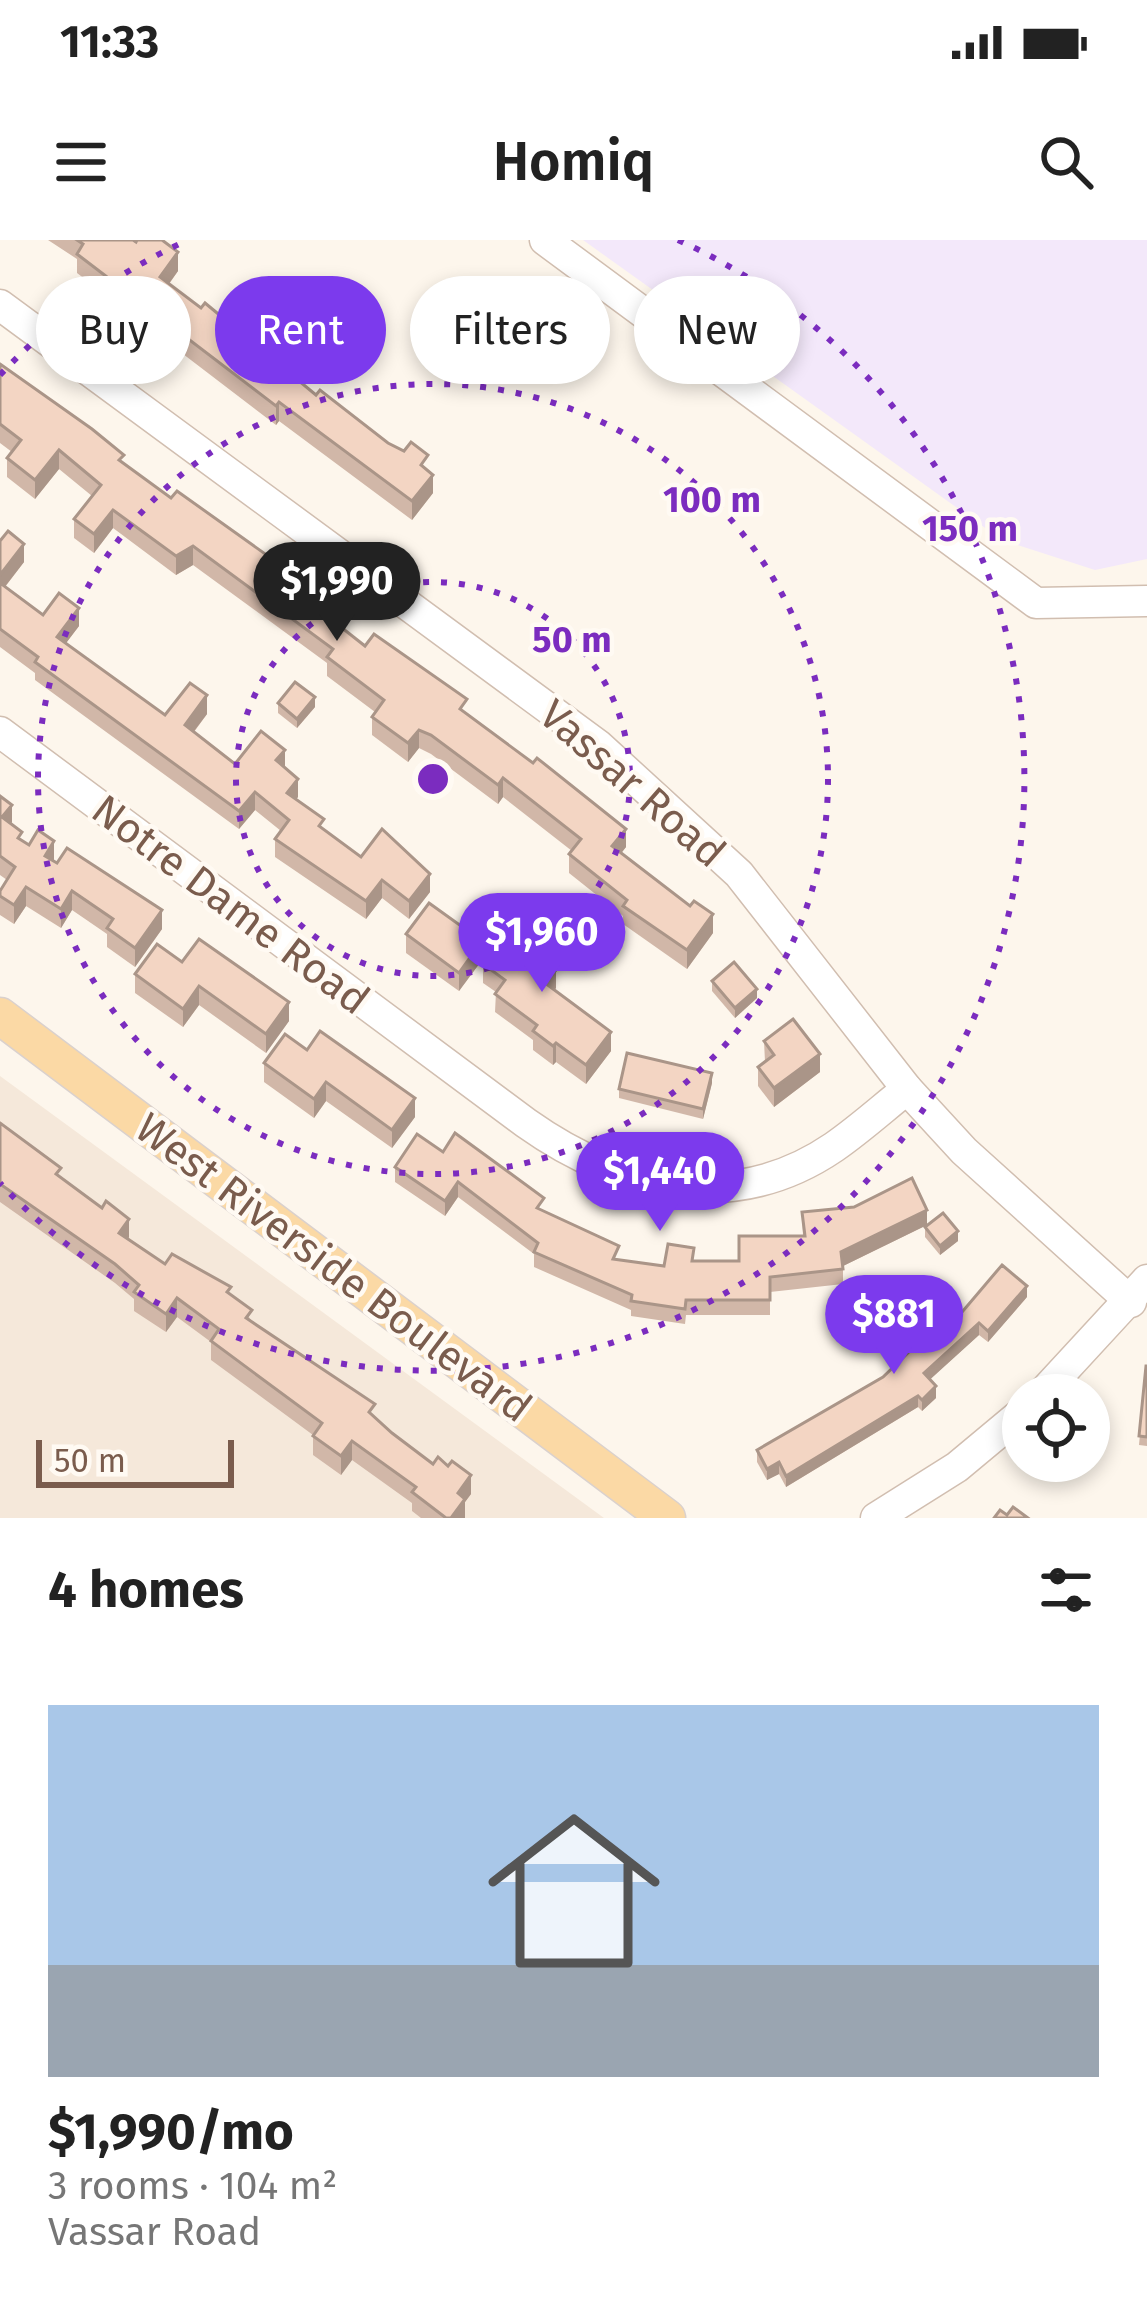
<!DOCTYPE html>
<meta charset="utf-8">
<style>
body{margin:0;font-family:"Fira Sans",sans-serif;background:#f2f2f2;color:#222;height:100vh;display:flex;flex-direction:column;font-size:45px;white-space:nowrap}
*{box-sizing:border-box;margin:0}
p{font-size:39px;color:#767676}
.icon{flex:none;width:66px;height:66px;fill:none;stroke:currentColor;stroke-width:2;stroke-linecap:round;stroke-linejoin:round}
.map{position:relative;height:1278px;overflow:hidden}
.side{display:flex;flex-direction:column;background:#fff;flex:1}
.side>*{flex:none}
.guide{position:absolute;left:36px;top:36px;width:1077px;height:108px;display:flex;gap:24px}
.controls{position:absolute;left:1002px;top:1134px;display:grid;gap:24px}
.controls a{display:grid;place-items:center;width:108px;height:108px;border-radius:50%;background:#fff;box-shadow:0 6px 18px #0003;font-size:60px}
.scale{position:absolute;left:36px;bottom:30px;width:198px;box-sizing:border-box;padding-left:12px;border:6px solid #7a5c4d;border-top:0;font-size:33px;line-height:42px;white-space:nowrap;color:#7a5c4d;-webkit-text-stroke:9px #fffaf3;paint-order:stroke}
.price{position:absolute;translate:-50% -102px;padding:0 27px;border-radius:42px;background:#7c3aed;color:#fff;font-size:39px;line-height:78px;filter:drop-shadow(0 3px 6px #0008)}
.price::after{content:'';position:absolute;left:50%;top:72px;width:36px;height:27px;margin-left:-18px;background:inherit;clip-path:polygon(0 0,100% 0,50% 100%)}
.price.selected{background:#222;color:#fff}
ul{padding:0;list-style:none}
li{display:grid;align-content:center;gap:24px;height:636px;padding:0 48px}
li span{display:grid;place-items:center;height:372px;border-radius:0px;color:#555}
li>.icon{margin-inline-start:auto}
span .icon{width:216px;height:216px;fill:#fffc;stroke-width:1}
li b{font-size:51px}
h2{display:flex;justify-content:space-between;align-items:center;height:144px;padding:0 48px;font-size:51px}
.chip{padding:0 42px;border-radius:54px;background:#fff;box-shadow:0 6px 18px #0003;font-size:42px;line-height:108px}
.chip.selected{background:#7c3aed;color:#fff}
.status{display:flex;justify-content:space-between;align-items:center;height:84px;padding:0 60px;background:#fff;direction:ltr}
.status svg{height:33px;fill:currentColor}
header{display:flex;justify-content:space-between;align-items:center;height:156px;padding:0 48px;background:#fff;font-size:54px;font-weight:600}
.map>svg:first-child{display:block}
</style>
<div class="status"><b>11:33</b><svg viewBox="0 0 49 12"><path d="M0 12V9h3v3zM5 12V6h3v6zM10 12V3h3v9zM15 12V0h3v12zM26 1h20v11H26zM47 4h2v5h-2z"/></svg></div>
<header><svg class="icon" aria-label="menu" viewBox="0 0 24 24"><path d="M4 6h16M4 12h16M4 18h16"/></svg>Homiq<svg class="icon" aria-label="search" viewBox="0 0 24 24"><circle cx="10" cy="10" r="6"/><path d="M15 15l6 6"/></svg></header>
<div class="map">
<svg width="1147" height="1278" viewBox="0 0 1147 1278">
<rect width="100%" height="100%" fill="#fdf6ec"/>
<path fill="#f5e8da" d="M0,836L604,1278H0Z"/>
<path fill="#f3e8fa" d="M583,0H1147V319L1095,330L1002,300Z"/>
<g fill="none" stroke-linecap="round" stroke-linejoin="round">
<defs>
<g id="minor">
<path d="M545,0L1036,363L1147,361"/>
<path d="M0,65L598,505L739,634L907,849L964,911L1131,1062"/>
<path d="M0,492L526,883C619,949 733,976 834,907C860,889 883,868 907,849"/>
<path d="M1041,1155L1147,1040"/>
<path d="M876,1278L957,1227L1023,1172"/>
</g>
<path id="major" d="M0,776L667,1278"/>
</defs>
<use href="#minor" stroke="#d1beb0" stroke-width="33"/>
<use href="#major" stroke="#dad1cd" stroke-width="39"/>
<use href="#minor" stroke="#fff" stroke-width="30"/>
<use href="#major" stroke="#fbd9a5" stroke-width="36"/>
</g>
<g fill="#d1b7a8">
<path d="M48,0H133L178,31L169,44L316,155L428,231L433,253L412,280L279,181L276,185L77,33V19Z"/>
<path d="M0,124L124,224L365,406L467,475L626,607L621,613L713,693L687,729L623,684V676L569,633V614L572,611L503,557L498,564L431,514L419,508L408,522L372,495V477L375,472L327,436V423L193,325L176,335L113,288L94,313L74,298V279L92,256L59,229L35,259L7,237V218L12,212L0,203Z"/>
<path d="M0,301L24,322L5,347L43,375L79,386L66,403L165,475L207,474L194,492L235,524L285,528L298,557L296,559L324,589L361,617L430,652L409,679L382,658L366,679L275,617V599L281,591L255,570L239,589L35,440V433L0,407Z"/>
<path d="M278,463L315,467L297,488L278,473Z"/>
<path d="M0,556L11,584L22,601L54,620L53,621L162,689L135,727L107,707V694L72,670L61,688L26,666L14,684L0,675V651L7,640L0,635Z"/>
<path d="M406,694L482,720L459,751L406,713Z"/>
<path d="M182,722L289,781L266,813L199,765L183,787L135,753V734Z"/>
<path d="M546,722L556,748L554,750L611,811L586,844L556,822L553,825L533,810V800L495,772L496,752L483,743V724Z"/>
<path d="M712,741L757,758L735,778L712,751Z"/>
<path d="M764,801L820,832L774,867L758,846V827L765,822Z"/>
<path d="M307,810L415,877L392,908L326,861L314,878L264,842V823Z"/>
<path d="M712,843L703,879L619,858V849Z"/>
<path d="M0,883L129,997L128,999L165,1024L231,1055L252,1081L471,1254L465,1262V1278H421L412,1271V1263L352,1220L341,1235L313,1215V1195L211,1120V1102L177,1077L166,1092L134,1071V1059L115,1043L0,962Z"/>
<path d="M443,912L544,972L619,1020L664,1026L694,1021H739L803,996L802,972L927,985L843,1026V1044L770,1052V1075H686L685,1084L631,1076V1070L534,1027V1014L458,957L445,976L395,942V927Z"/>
<path d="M925,987L958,1001L940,1015L925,997Z"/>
<path d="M1027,1057L988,1102L979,1095L930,1139L936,1158L922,1171L918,1167L786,1247L779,1234L767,1240L757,1222V1210L883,1137L907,1115L894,1101V1089L946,1091Z"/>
<path d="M1146,1126L1147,1206L1139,1205Z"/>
</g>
<g fill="#aa9588">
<path d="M178,12V31L160,56V37Z"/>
<path d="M279,162V181L276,185V166Z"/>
<path d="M59,210V229L35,259V240Z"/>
<path d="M433,235V253L412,280V261Z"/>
<path d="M113,270V288L94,313V294Z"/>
<path d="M24,304V322L0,353V335Z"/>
<path d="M193,306V325L176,335V316Z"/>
<path d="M331,361V380L323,373Z"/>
<path d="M79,368V386L57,415V397Z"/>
<path d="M207,455V474L185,503V485Z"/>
<path d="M315,457V467L297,488V479Z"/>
<path d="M419,490V508L408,522V503Z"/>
<path d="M285,510V528L276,520Z"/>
<path d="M503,538V557L498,564V545Z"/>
<path d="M298,539V557L287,571V553Z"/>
<path d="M255,552V570L239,589V571Z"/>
<path d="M12,565V583L2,577Z"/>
<path d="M626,589V607L612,625V606Z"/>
<path d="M54,601V620L45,635V616Z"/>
<path d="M430,634V652L409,679V661Z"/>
<path d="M382,640V658L366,679V661Z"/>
<path d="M26,647V666L14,684V665Z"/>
<path d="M72,651V670L61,688V669Z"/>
<path d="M162,670V689L135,727V708Z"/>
<path d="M713,674V693L687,729V710Z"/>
<path d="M482,701V720L459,751V733Z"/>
<path d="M546,704V723L537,716Z"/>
<path d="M556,730V748L545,762V743Z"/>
<path d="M199,746V765L183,787V769Z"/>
<path d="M757,749V758L735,778V768Z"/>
<path d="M289,762V781L266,813V794Z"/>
<path d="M611,792V811L586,844V825Z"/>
<path d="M556,803V822L553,825V806Z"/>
<path d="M820,814V832L774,867V848Z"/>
<path d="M712,833V843L703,879V869Z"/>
<path d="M326,842V861L314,878V859Z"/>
<path d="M415,858V877L392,908V890Z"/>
<path d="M458,942V957L445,976V961Z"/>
<path d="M927,970V985L841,1027V1012Z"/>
<path d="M129,979V997L119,1011V993Z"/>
<path d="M958,991V1001L940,1015V1006Z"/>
<path d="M1027,1046V1057L988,1102V1091Z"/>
<path d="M177,1058V1077L166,1092V1074Z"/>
<path d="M979,1083V1095L924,1145V1133Z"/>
<path d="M936,1146V1158L922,1171V1160Z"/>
<path d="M918,1156V1167L786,1247V1236Z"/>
<path d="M352,1201V1220L341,1235V1216Z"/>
<path d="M779,1222V1234L767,1240V1229Z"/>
<path d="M471,1235V1254L465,1262V1278H451L458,1253Z"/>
</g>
<g fill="#f3d5c3" stroke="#aa9588" stroke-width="3">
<path d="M77,0H133L136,2L137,0H162L178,12L160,37L201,68L205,63L316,155L320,150L388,203L404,211L411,202L428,215L421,225L433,235L412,261L279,162L276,166L77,14L83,4Z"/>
<path d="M0,124L92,189L124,215L119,220L171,258L177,251L331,361L323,373L365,406L374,394L467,459L460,469L533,523L537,518L626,589L612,606L690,666L694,661L713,674L687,710L623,666L627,660L569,614L581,599L503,538L498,545L431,495L419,490L408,503L372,477L384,460L327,417L333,409L193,306L176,316L113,270L94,294L74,279L101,245L59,210L35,240L7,218L21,200L0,184Z"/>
<path d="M8,291L24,304L0,335V301Z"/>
<path d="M0,343L43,375L59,353L79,368L57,397L165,475L190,443L207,455L185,485L235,524L261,491L285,510L276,520L298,539L287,553L324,579L319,586L361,617L382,589L430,634L409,661L382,640L366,661L275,599L289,580L255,552L239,571L35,422L38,417L0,389Z"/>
<path d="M295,442L315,457L297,479L278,463Z"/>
<path d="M0,556L12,565L2,577L22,592L18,598L29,605L38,590L54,601L45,616L57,623L67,608L162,670L135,708L107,688L113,679L72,651L61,669L26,647L14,665L0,656V651L15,627L0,616Z"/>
<path d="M429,663L482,701L459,733L406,694Z"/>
<path d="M514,681L546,704L537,716L556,730L545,743L611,792L586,825L556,803L553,806L533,791L537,785L495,754L505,740L483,724Z"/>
<path d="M199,699L289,762L266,794L199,746L183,769L135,734L157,704L182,722Z"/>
<path d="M734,722L757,749L735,768L712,741Z"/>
<path d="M793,779L820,814L774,848L758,827L774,815L764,801Z"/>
<path d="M320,791L415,858L392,890L326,842L314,859L264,823L285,794L307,810Z"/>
<path d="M627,813L712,833L703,869L619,849Z"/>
<path d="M0,883L61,928L56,934L102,968L106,961L129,979L119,993L165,1024L172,1014L231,1047L227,1052L252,1070L246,1078L375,1164L369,1172L392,1193L433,1224L438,1217L448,1226L452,1221L471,1235L458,1253L465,1259L451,1278H446L412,1252L416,1247L352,1201L341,1216L313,1196L322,1183L211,1101L219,1089L177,1058L166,1074L134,1052L139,1045L115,1024L0,944Z"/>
<path d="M455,893L544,958L537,968L619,1006L613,1019L664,1026L668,1004L694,1008L692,1021H739V996H805L802,972L854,967L912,938L927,970L841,1012L843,1029L770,1037V1060H686L685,1069L631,1061L632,1055L534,1012L538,1003L458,942L445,961L395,927L417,894L443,912Z"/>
<path d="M943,973L958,991L940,1006L925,987Z"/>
<path d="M1002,1025L1027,1046L988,1091L979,1083L924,1133L936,1146L922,1160L918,1156L786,1236L779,1222L767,1229L757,1210L883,1137L912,1109L894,1089L922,1064L946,1091Z"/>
<path d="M1146,1126H1147V1197L1139,1196Z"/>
<path d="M1013,1267L1028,1278H994L1000,1270L1007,1275Z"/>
</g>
<g fill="none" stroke="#7b2cbf" stroke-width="6" stroke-dasharray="6 12">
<circle cx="433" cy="539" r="197"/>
<circle cx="433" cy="539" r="395"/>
<path d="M0 135A592 592 0 0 1 188 0M678 0A592 592 0 1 1 0 943"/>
</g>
<g text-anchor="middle" stroke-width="9" stroke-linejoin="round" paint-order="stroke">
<g font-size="42" fill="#7a5c4d" stroke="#fffaf3">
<text transform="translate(633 543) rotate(41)" y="15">Vassar Road</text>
<text transform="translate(231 664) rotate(37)" y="15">Notre Dame Road</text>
<text transform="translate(334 1027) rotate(37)" y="15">West Riverside Boulevard</text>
</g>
</g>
<circle cx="433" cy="539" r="18" fill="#7b2cbf" stroke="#fffaf3" stroke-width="6"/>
<g font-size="36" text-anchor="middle" font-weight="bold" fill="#7b2cbf" stroke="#fffaf3" stroke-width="9" stroke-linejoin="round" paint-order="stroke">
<text x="712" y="272">100 m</text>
<text x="970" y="301">150 m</text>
<text x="572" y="412">50 m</text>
</g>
</svg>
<div class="controls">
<a><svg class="icon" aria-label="locate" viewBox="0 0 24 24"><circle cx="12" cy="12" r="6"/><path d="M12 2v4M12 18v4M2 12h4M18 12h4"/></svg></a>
</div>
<div class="scale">50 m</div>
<b class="price selected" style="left:337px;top:404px">$1,990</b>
<b class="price" style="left:542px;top:755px">$1,960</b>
<b class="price" style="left:660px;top:994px">$1,440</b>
<b class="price" style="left:894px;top:1137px">$881</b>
<div class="guide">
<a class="chip">Buy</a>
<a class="chip selected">Rent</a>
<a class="chip">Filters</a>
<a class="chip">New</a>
</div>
</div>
<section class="side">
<h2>4 homes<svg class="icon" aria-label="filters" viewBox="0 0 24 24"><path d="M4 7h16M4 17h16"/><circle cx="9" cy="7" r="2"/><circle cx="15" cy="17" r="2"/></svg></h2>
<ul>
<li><span style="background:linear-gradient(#a9c7e8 70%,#9aa5b1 0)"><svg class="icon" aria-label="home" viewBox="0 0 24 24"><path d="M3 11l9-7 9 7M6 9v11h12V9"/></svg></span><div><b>$1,990/mo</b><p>3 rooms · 104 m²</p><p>Vassar Road</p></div></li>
</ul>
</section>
